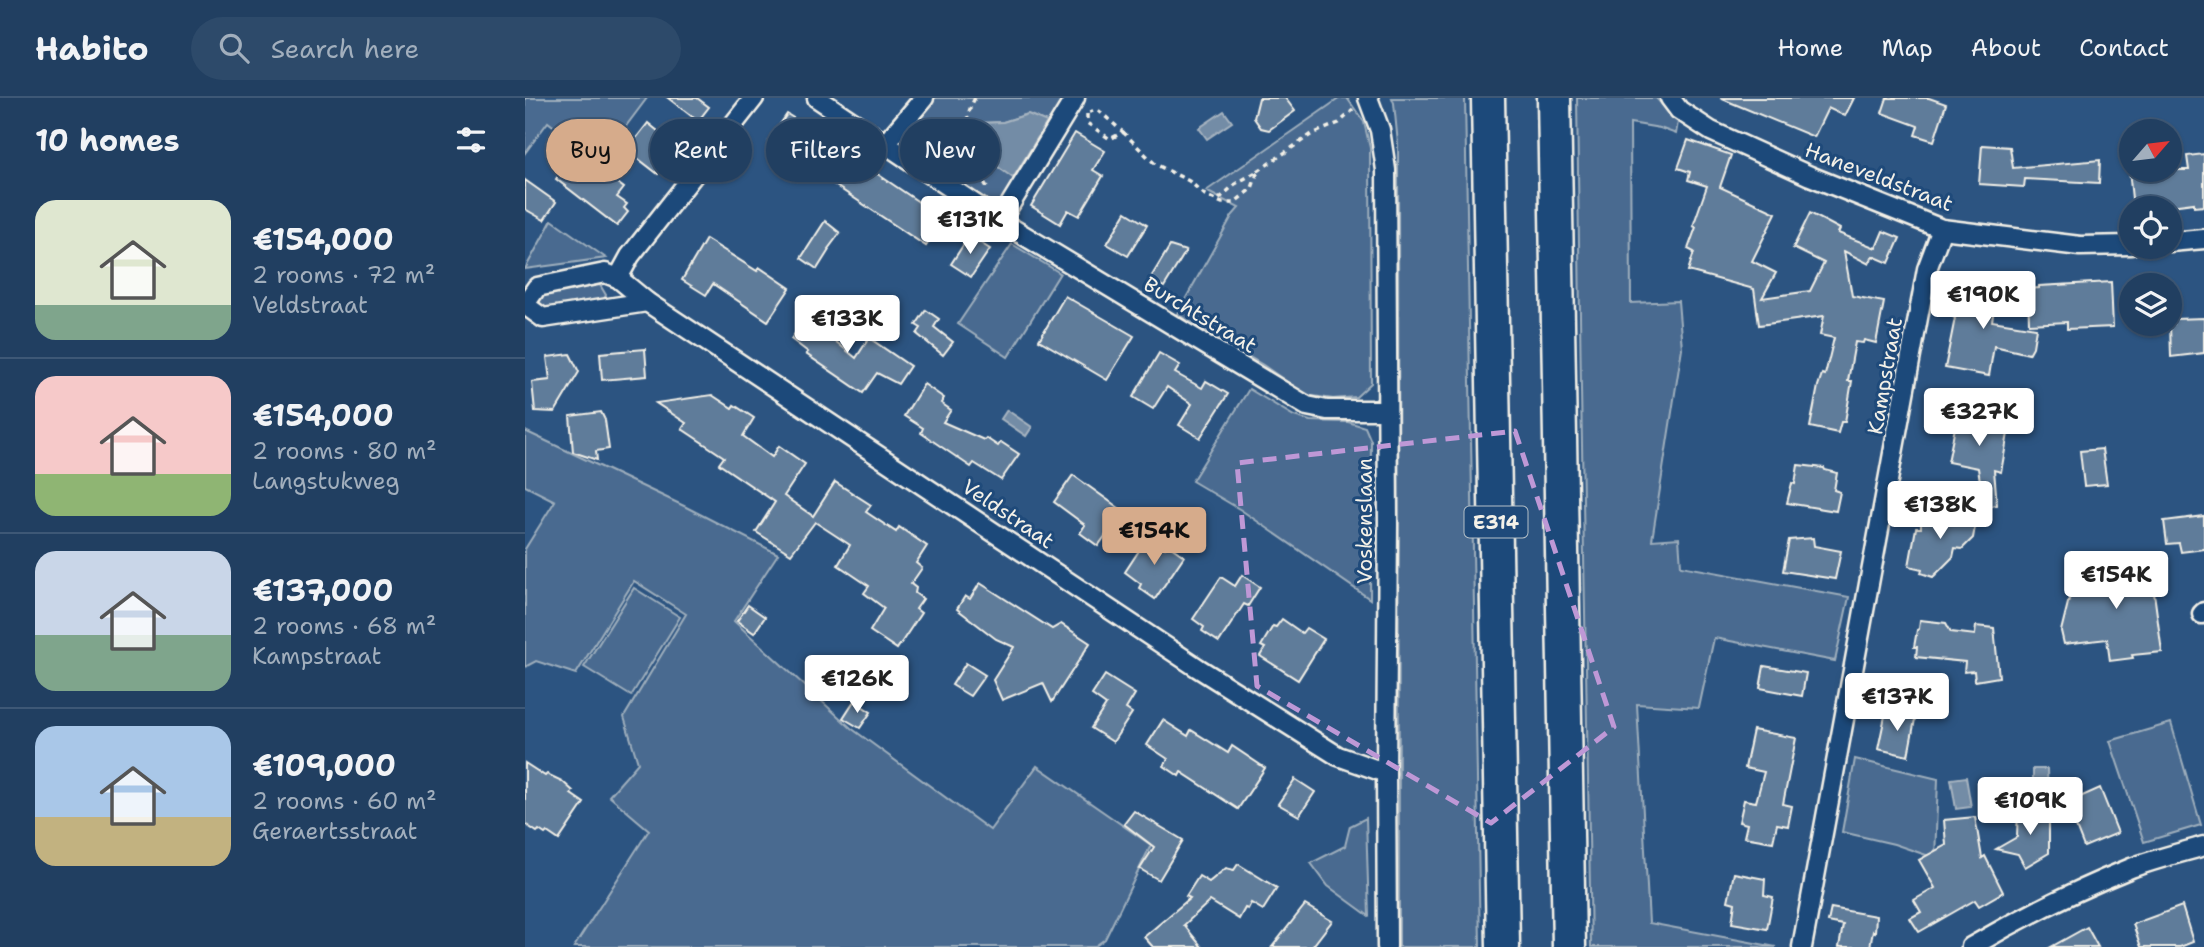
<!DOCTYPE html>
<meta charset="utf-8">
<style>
body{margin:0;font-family:"Shantell Sans",sans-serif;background:#2d4a6a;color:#f1f3f6;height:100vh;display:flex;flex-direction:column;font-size:26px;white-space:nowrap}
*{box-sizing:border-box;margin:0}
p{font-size:23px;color:#a2afbd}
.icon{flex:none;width:38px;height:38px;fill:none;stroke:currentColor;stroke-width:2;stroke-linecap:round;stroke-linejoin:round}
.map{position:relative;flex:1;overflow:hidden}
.drawer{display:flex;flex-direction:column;background:#213f61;width:525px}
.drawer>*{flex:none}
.top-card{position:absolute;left:21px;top:21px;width:665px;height:63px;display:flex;gap:14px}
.needle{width:46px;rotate:62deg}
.controls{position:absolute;left:1594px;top:21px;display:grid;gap:14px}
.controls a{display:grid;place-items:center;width:63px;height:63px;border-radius:50%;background:#213f61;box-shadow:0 2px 5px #0004,0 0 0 2px #3e5876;font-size:35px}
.price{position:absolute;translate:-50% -60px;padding:0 16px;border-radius:7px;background:#fff;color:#222;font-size:23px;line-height:46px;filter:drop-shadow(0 2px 4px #0008)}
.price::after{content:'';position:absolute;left:50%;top:42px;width:21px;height:16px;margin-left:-10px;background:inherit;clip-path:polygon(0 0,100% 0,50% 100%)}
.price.current{background:#d6ab8b;color:#111}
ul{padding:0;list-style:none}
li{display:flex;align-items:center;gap:21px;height:175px;padding:0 35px}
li+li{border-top:2px solid #3e5876}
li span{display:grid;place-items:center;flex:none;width:196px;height:140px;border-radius:21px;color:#555}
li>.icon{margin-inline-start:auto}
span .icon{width:84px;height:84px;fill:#fffc;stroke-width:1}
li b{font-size:30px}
h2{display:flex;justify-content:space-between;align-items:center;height:84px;padding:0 35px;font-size:30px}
.pill{padding:0 24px;border-radius:32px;background:#213f61;box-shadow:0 2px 5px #0004,0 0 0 2px #3e5876;font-size:24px;line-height:63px}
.pill.current{background:#d6ab8b;color:#111}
header{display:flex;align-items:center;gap:42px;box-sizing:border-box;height:98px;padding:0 35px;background:#213f61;border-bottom:2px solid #3e5876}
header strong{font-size:33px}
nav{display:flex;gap:38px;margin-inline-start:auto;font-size:24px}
.search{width:490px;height:63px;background:#2d4a6a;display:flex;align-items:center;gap:18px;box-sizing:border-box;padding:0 24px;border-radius:38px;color:#a2afbd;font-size:26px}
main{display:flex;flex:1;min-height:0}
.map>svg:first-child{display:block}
</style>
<header>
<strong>Habito</strong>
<div class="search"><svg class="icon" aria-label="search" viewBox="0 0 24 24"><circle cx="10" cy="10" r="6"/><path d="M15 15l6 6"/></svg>Search here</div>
<nav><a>Home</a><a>Map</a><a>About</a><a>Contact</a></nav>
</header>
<main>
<section class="drawer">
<h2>10 homes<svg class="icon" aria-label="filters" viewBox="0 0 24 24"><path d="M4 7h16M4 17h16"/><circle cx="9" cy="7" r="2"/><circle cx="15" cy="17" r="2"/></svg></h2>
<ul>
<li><span style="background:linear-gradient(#dfe7d0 75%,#7fa58c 0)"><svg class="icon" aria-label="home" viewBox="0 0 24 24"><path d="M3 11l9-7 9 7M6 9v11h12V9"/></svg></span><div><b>€154,000</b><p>2 rooms · 72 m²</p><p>Veldstraat</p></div></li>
<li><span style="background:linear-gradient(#f6c9c9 70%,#8fb573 0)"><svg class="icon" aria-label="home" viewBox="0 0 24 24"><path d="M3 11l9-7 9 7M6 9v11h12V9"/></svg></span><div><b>€154,000</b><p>2 rooms · 80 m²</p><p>Langstukweg</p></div></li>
<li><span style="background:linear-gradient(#c9d6e8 60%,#7fa58c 0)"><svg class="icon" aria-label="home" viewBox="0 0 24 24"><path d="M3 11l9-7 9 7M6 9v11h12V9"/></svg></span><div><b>€137,000</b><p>2 rooms · 68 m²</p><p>Kampstraat</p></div></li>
<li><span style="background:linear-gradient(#a9c7e8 65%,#c2b280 0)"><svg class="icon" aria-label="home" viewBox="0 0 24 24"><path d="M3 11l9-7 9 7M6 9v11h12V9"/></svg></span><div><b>€109,000</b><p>2 rooms · 60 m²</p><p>Geraertsstraat</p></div></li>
</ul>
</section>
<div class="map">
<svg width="1679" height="849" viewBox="0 0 1679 849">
<rect width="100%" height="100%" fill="#2c5481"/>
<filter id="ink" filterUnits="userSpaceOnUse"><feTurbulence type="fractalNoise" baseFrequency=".0143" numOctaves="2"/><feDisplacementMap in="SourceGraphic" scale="14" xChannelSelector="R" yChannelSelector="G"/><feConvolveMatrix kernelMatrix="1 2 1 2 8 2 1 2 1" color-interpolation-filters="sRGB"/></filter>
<g filter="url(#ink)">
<g fill="#496b90" stroke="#9eaebc" stroke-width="2" fill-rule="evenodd">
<path d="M0,0H122L74,64L23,24L0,55Z"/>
<path d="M407,0H537V7L480,101L465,106L390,57L382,49L379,36ZM503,16L451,44L455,25L478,24Z"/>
<path d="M815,0H822L839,24L845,50L846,285L831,299L808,301L781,297L738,267L652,216L707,118L714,110L681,93Z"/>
<path d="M867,0H940L955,849H874L873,46L869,5Z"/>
<path d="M1052,0H1131L1153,24L1151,36L1135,30L1105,25L1106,205L1153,203L1157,250L1127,442L1154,440L1156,468L1324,499L1310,563L1189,540L1174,610L1112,606L1124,825L1251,849H1066L1056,291Z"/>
<path d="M27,122L81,160L0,171Z"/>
<path d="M487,146L535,175L483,259L433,226Z"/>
<path d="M75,187L81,197L78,203L22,213L15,209L14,202L21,193Z"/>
<path d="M724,291L769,318L785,323L823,324L840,329L846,343L845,501L716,412L667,383Z"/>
<path d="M0,333L159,408L253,456L209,523L326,630L465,732L512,668L626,747L580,841L569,849H49L124,732L84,698L113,665L99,619L161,516L109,483L51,576L11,563L0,569V451L30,403L0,388Z"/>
<path d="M109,490L155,519L106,598L59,569Z"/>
<path d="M1646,625L1676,727L1619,744L1585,643Z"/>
<path d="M1330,661L1413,681L1410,760L1369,746L1317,734Z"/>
<path d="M841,720L844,818L803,788L786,765L820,748L825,728Z"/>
</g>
<g fill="#738ca6" stroke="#a7b4c0" stroke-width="2">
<path d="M699,13L707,24L682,41L674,30Z"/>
<path d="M503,16L522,24L488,80C468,65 452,58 450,30L455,25L478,24Z"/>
<path d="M482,312L507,329L501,338L476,321Z"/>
<path d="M1508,671H1522L1523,703H1508Z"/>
<path d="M1441,679L1446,709L1431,711L1426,681Z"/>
</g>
<g fill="#5e7b9a" stroke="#f4f1e8" stroke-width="2">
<path d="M143,0H172L184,9L173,23Z"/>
<path d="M734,0H760L770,13L744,32L736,30L729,20Z"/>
<path d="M1195,0H1329L1320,18L1303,10L1289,39Z"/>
<path d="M1362,0H1404L1421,6L1409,43L1390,37L1393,28L1357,15Z"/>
<path d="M262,16L283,29L264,57L243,44Z"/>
<path d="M123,25L139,38L132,47L147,58L133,76L102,52Z"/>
<path d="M550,35L580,53L568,72L578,78L554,118L543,112L535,126L506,108Z"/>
<path d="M1163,42L1206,57L1195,89L1251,115L1227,163L1251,175L1237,200L1285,193L1299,165L1268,150L1285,115L1315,131L1313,135L1351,150L1358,133L1375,140L1364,165L1348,158L1344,166L1319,153L1327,198L1359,204L1351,245L1339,242L1338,245L1330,244L1323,283H1327L1320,324H1316L1313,335L1285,329L1293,288L1297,276L1300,277L1309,240L1295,237L1299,218L1234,227L1229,191L1163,173L1169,154L1163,151L1171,129L1168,128L1182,88L1163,82L1165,74L1153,70Z"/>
<path d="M308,46L419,121L401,148L290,74Z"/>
<path d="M1457,47L1485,49L1488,70L1575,62L1574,85L1500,81L1499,89L1454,86Z"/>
<path d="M50,53L99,90L92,99L102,106L99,110L103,114L92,128L31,81Z"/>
<path d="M1679,56V108L1669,109V105L1630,110H1608L1604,72H1664L1662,58Z"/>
<path d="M0,82L31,104L19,122L0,111Z"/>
<path d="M601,114L622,127L603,158L582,146Z"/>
<path d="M300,123L315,135L303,151L304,152L292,171L276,160Z"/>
<path d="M444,138L465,151L446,179L426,166Z"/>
<path d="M181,141L232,173L234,169L265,190L243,223L188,186L181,197L157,182Z"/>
<path d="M645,148L661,153L639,189L625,181Z"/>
<path d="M1454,178L1474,181L1467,223L1511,230L1508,249L1504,256L1469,248L1464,278L1420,270L1430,220L1428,219L1432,194L1448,197Z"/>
<path d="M1586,184L1588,229L1542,231V224L1504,226L1503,191L1514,190V188Z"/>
<path d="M540,198L609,238L582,282L514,242Z"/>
<path d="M287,211L311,228L304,238L331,260L344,240L385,268L373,286L352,275L338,295L281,256L283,254L266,241Z"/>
<path d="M401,212L414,221L409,229L428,244L418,257L392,236L396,230L391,227Z"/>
<path d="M1679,220V255L1646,259L1645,226H1649V221Z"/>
<path d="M120,251L122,278L77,282L75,255Z"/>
<path d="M634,255L655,267L650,275L677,290L681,283L703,296L675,340L654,327L667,306L642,289L628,311L608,299Z"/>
<path d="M45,256L54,274L30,314L10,313L7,284L25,282L22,259Z"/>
<path d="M399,286L419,300L416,305L426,312L418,324L459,342L461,340L473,348L476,344L494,356L476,382L449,365L446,369L396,335L398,330L379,318Z"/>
<path d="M187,297L207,310L209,307L229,320L218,338L247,359L254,348L280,366L259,398L288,418L310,384L346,407L341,414L371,434L374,429L402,448L391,465L397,470L386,486L391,490L390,495L398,501L391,511L396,515L372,551L345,533L359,510L339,495L344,488L313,467L325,447L290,424L266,456L231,434L250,404L194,366L199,359L157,331L161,325L131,305Z"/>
<path d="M1435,305L1462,310L1459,326L1484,330L1476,374L1469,372L1472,407L1459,409L1453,370L1423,364Z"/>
<path d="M76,314L80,322L84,351L71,353L72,362L48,354L45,318Z"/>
<path d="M1577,351L1582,386L1559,388L1555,353Z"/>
<path d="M1273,367L1299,370L1300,372L1312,375L1309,392L1315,394L1311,413L1262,405L1267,385L1270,386Z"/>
<path d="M548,377L598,413L573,448L555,435L560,427L529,404Z"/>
<path d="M1434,414L1452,418L1448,440L1437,451L1430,450L1428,459L1408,479L1396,475L1397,471L1384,468L1391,430H1396V416L1433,423Z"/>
<path d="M1679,418V451L1656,454L1654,445L1642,446L1639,423Z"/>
<path d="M623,439L640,450L643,447L659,458L630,501L614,490L616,486L600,474Z"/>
<path d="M1288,440L1289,448L1316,453L1310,481L1258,473L1264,442Z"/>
<path d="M1602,458L1603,467L1625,465L1637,554L1607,557L1608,560L1585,563L1582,541L1539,546L1536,533L1547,489L1575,486L1572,462Z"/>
<path d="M717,477L735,489L723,508L719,506L694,544L677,533L679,529L668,521L696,479L710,488Z"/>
<path d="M455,485L527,531L536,526L565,545L527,604L518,585L477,602L468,582L489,549L471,541L432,511L440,498L445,501Z"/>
<path d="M223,507L240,519L229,535L212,523Z"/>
<path d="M757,521L777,535L781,530L799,541L773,582L735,558L740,550L736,548L748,528L751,529Z"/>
<path d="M1395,522L1421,525L1426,534L1450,537L1451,528L1469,530L1474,579L1450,583L1449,573L1439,574L1440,564L1391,559L1392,549H1389L1392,532L1394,531Z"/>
<path d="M441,565L460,577L445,598L427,587Z"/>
<path d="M1239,568L1281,575L1277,598L1235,590Z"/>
<path d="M580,577L610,596L601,611L607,615L588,644L566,630L581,607L567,597Z"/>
<path d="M329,603L346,614L335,630L318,620Z"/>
<path d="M1361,613L1391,616L1383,658L1353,651Z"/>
<path d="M638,622L663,638L666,632L703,655L707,648L740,670L713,711L656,674L654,678L639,668L643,661L622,647Z"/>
<path d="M1228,632L1271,640L1258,706L1267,708L1263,728L1252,726L1248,744L1219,739L1222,726L1214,724L1219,702L1231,704L1239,674L1220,670Z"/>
<path d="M0,665L20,678L22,676L37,683L48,693L46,696L59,705L34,742L22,734L20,736L14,732L12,734L0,726Z"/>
<path d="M770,681L790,694L774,718L753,706Z"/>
<path d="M1575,690L1593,735L1559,749L1546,716H1551L1546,703Z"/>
<path d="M1493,710L1508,711L1511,716H1524V755L1500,769L1493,756L1471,751L1492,739Z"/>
<path d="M609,713L658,742L634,782L615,771L629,749L599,726Z"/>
<path d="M1450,719L1457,760L1460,758L1478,794L1454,808L1450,802L1394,834L1385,820L1396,814L1389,802L1410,790L1394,762L1421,747L1419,722Z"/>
<path d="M713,766L752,790L738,812L726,805L723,811L720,810L714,821L685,803L659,827L677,849H628L619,839L665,800L661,798L674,778L684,784L701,770L709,772Z"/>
<path d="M1209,775L1240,781L1239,797L1248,799L1242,831L1207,825L1210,805L1203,803Z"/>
<path d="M780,807L807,823L787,849H747Z"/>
<path d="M1657,808L1668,844L1655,849H1616L1608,826Z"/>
<path d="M1306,810L1351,818L1350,834L1348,833L1345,849H1314L1318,827L1303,824Z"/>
<path d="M1562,829L1573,849H1526Z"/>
</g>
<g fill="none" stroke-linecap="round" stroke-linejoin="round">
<defs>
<g id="street">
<path d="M292,0L475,123L782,308L802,312H862"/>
<path d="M843,0L855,32L861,72L863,426L861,675L862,849"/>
<path d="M1145,0L1154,12L1186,33L1285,78L1417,131L1555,148L1606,147"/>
<path d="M360,46L399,0"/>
<path d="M475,123L550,0"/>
<path d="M1645,144L1679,141"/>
<path d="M93,180L105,158L229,0"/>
<path d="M0,206L12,189L80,175L93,180L122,204L673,570L813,658L861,675"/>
<path d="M0,207L18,220L122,204"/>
<path d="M1677,516L1679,514"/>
<path d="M1277,849L1402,171L1417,131"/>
<path d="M1446,849C1497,819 1551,792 1606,770C1630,761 1655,755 1679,748"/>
</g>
<g id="highway">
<path d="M963,0L978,849"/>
<path d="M1029,0L1044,849"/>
</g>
</defs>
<use href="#street" stroke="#f4f1e8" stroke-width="23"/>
<use href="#highway" stroke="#f4f1e8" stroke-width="37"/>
<g stroke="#f4f1e8" stroke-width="3.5" stroke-dasharray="5 5" stroke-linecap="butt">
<path d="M450,0C432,32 445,63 464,92"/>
<path d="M562,16V25L585,41L598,34L573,12L564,14"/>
<path d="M598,34L630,66L664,83L680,97L697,105H709L727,90L733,73L710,86L693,102"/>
<path d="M733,73L787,36L814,25L828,12"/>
</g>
<use href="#street" stroke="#1f4a7a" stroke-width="18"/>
<use href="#highway" stroke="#1f4a7a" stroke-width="32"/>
</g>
</g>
<path fill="none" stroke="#be98d6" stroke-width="5" stroke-dasharray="14 9" stroke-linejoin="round" d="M990,333L1089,629L966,725L732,588L712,365Z"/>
<g text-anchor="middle" stroke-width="6" stroke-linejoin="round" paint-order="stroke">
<rect fill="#1f4a7a" stroke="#b4bfc7" stroke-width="2" x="939.5" y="408.5" width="63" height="31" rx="5"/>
<g font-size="19" font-weight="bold" fill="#f4f1e8">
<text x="971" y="431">E314</text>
</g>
<g font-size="21" fill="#f4f1e8" stroke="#1f4a7a">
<text transform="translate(1354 79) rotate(21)" y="7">Haneveldstraat</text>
<text transform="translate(675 217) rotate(31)" y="7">Burchtstraat</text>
<text transform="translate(1360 278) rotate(-80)" y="7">Kampstraat</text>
<text transform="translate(483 416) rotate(34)" y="7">Veldstraat</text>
<text transform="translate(840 423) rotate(-90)" y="7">Voskenslaan</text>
</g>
</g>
</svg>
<div class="controls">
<a><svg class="needle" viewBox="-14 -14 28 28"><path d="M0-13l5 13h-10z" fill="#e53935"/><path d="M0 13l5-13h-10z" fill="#a2afbd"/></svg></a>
<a><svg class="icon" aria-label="locate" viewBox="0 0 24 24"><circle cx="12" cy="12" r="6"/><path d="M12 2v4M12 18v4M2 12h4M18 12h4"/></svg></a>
<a><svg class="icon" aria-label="layers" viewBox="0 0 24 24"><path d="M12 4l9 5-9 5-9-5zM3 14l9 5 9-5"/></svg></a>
</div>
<b class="price" style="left:445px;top:158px">€131K</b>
<b class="price" style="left:1458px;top:233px">€190K</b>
<b class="price" style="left:322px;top:257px">€133K</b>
<b class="price" style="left:1454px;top:350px">€327K</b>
<b class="price" style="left:1415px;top:443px">€138K</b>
<b class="price current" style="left:629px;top:469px">€154K</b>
<b class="price" style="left:1591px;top:513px">€154K</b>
<b class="price" style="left:332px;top:617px">€126K</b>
<b class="price" style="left:1372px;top:635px">€137K</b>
<b class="price" style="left:1505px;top:739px">€109K</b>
<div class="top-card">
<a class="pill current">Buy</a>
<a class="pill">Rent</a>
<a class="pill">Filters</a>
<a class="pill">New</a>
</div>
</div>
</main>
